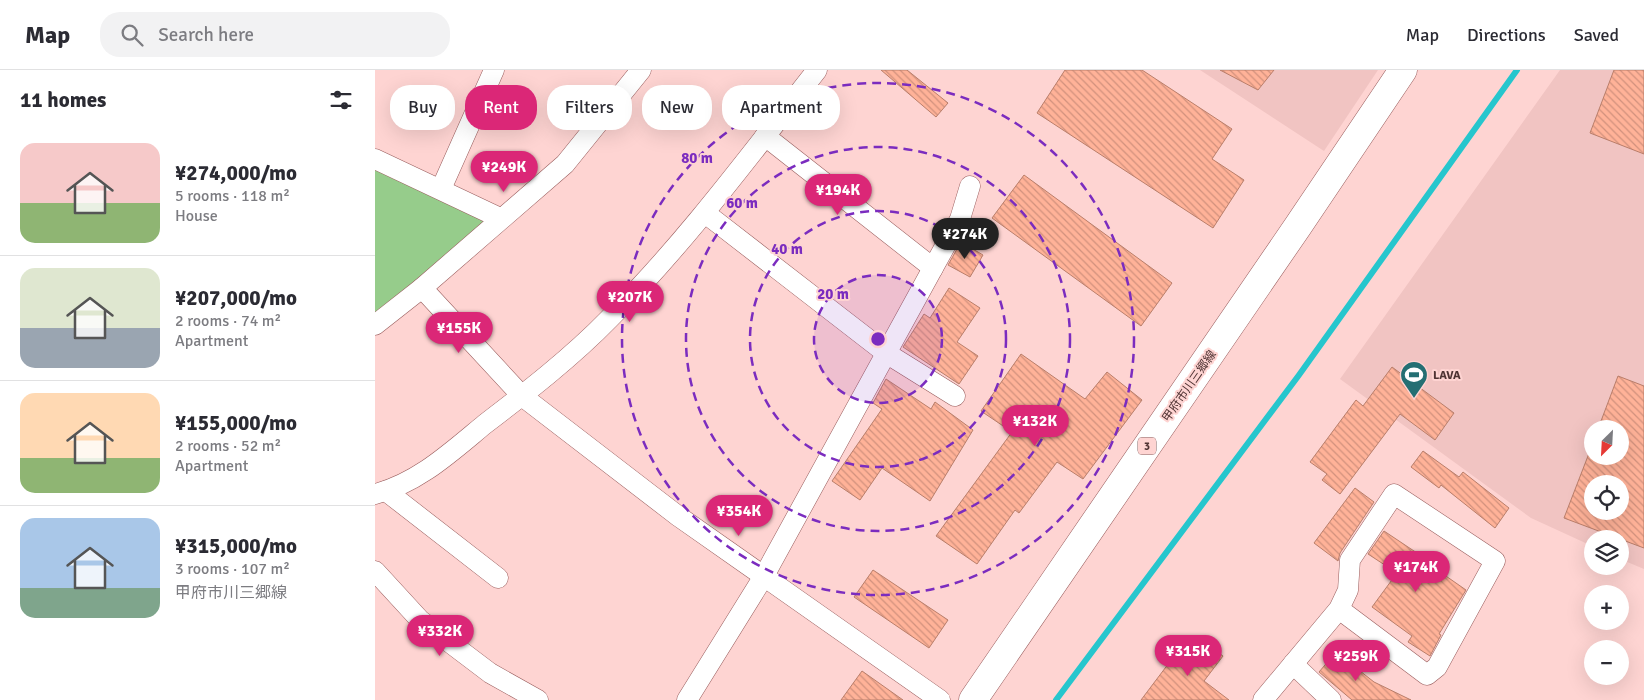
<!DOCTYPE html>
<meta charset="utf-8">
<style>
body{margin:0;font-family:Signika,"Noto Sans JP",sans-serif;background:#f2f2f3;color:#2b2b33;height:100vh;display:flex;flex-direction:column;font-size:19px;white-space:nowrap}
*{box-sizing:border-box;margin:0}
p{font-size:16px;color:#7c7c81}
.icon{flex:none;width:28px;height:28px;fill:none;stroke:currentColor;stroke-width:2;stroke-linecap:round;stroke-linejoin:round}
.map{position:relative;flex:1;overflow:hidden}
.panel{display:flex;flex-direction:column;background:#fff;width:375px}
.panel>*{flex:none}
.hud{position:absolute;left:15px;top:15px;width:475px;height:45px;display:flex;gap:10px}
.needle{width:32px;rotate:204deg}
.controls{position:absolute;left:1209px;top:350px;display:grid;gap:10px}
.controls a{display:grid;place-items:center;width:45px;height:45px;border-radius:50%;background:#fff;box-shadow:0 5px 20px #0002;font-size:25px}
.price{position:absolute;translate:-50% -42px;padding:0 11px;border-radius:18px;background:#db2777;color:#fff;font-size:16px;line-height:32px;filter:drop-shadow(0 1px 2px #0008)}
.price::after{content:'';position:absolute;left:50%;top:30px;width:15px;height:11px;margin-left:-8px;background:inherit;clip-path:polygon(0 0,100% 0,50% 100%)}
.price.active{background:#222;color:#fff}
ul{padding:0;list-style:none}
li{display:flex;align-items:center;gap:15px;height:125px;padding:0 20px}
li+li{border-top:1px solid #e1e1e2}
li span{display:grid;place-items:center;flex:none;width:140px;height:100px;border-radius:15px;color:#555}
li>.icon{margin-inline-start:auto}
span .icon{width:60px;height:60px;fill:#fffc;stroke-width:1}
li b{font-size:21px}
h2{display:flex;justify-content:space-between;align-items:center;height:60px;padding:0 20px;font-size:21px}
.tag{padding:0 18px;border-radius:20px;background:#fff;box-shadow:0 5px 20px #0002;font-size:18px;line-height:45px}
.tag.active{background:#db2777;color:#fff}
header{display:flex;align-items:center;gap:30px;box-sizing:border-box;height:70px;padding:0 25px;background:#fff;border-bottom:1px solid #e1e1e2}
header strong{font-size:24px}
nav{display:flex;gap:28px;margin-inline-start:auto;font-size:18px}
.search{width:350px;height:45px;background:#f2f2f3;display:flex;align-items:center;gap:12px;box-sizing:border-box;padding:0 18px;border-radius:20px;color:#7c7c81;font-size:19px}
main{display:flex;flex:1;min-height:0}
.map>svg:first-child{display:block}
</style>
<header>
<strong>Map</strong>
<div class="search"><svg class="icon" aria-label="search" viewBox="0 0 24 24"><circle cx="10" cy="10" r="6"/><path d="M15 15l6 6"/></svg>Search here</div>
<nav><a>Map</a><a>Directions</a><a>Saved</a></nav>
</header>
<main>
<section class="panel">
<h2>11 homes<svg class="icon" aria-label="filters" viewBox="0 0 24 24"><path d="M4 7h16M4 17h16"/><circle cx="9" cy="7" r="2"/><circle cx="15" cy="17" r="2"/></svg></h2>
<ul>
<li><span style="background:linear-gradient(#f6c9c9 60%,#8fb573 0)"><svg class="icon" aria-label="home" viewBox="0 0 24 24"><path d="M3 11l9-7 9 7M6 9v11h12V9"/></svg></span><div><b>¥274,000/mo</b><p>5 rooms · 118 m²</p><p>House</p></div></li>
<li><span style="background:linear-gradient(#dfe7d0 60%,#9aa5b1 0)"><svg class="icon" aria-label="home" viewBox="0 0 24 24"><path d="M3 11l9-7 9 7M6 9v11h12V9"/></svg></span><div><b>¥207,000/mo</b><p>2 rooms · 74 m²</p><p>Apartment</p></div></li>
<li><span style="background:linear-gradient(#ffd9b3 65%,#8fb573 0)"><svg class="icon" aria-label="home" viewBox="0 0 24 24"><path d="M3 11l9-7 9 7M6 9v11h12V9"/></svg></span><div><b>¥155,000/mo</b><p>2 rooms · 52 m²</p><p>Apartment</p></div></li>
<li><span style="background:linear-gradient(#a9c7e8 70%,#7fa58c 0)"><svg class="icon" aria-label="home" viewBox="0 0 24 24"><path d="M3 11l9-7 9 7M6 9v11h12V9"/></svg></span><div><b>¥315,000/mo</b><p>3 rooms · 107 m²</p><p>甲府市川三郷線</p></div></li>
</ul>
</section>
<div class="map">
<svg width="1269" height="630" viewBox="0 0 1269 630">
<defs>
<pattern id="building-back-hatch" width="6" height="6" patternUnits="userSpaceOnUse" patternTransform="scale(1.25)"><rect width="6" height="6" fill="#ffb298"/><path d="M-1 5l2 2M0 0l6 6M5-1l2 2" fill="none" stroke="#d1917d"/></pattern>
</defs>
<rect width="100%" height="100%" fill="#fed4d2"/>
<g fill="#f1c4c2" fill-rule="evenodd">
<path d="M825,0H1003L949,81Z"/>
<path d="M1185,0H1269V499L1245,489V469H1218L1217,476L1156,448L965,309ZM1218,359H1245V386H1218ZM1218,414H1245V441H1218Z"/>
</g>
<path fill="#96cc8b" d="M0,89L125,148L0,255Z"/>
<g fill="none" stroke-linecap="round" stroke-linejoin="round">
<path stroke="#26c6cd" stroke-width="6" d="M681,630L924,305L1142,0"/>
</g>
<g fill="url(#building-back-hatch)" stroke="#b97e6a" fill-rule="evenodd">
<path d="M506,0H532L573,33L561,47Z"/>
<path d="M690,0H767L857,59L837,89L869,110L838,158L662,43Z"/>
<path d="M845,0H899L883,20Z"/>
<path d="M1239,0H1269V84L1215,63Z"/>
<path d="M649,105L797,213L766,256L617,148Z"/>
<path d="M586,172L608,185L595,207L573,195Z"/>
<path d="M574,218L605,238L582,272L603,286L584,314L528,277L549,244L555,248Z"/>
<path d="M646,284L710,329L732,302L767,330L708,409L682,392L644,443L640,440L602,494L561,466L637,362L606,341Z"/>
<path d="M1017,297L1079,343L1060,370L1025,344L965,424L947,410L952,404L935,392L981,330L988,336Z"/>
<path d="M1243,306L1269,316V478L1189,448L1218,373V386H1245V359H1223ZM1218,414H1245V441H1218Z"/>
<path d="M511,309L556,339L560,332L598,360L555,431L507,398L485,430L457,411L507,339L498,333Z"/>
<path d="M1048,381L1084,407L1088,402L1134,438L1120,458L1066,415L1064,418L1036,397Z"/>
<path d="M980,418L999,432L965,483L963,491L939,473Z"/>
<path d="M1009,461L1045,485L1047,483L1071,500L1068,504L1091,520L1064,564L1066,565L1055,586L1033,572L1037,566L997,537L1022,503L993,484Z"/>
<path d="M498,500L573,550L554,578L479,527Z"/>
<path d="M826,570L848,586L829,611L854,630H766L803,581L811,590Z"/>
<path d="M961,582L999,612L1036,630H977L944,602Z"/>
<path d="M487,601L528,630H466Z"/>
</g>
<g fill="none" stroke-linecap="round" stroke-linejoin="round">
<defs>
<g id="street">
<path d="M390,66L558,198"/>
<path d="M0,89L125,148"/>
<path d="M66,119L119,0"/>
<path d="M330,143L511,283L580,326"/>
<path d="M47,218L147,326L303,446L565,630"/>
<path d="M0,255L47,218L190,94L266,0"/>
<path d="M11,421L123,508"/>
<path d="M0,424C43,413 76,382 110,354C152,322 197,287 234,249C311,172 375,85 442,0"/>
<path d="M0,501L45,550L115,603L163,630"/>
<path d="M918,594L956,630"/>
<path d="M312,630L389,506L558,198L585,149L595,116"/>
<path d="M888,630L964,539L973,520L975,490L1019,424L1120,491L1062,597L1052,605L964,539"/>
</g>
<path id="primary" d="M598,630L923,156L1028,0"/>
</defs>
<use href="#street" stroke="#985c5c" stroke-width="21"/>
<use href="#primary" stroke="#985c5c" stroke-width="29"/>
<use href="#street" stroke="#fff" stroke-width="20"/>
<use href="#primary" stroke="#fff" stroke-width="28"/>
</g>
<circle cx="503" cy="269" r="64" fill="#7b2cbf" fill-opacity=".12"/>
<g fill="none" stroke="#7b2cbf" stroke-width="2.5" stroke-dasharray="9 6">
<circle cx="503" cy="269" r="64"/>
<circle cx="503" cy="269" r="128"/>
<circle cx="503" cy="269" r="192"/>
<circle cx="503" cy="269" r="256"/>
</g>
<defs>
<symbol id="stadium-pin" viewBox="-11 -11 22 30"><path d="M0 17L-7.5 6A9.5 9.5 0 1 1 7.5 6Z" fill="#246f73" stroke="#fed4d2"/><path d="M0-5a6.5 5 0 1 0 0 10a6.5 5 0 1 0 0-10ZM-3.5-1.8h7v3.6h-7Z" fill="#fff"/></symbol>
</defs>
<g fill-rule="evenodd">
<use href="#stadium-pin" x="1023" y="289" width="32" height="43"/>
</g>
<g text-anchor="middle" stroke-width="4" stroke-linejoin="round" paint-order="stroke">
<rect fill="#fed4d2" stroke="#846363" stroke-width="1" x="763" y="367.5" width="18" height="17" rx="4"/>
<g font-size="11" font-weight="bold" fill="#4f3333">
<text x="772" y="380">3</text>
</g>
<g font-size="12" font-weight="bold" fill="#4f3333" stroke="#fed4d2" text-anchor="start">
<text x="1058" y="309">LAVA</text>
</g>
<g font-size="12" fill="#4f3333" stroke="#fed4d2">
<text transform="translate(814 316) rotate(-55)" y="4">甲府市川三郷線</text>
</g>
</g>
<circle cx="503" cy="269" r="8" fill="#7b2cbf" stroke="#fed4d2" stroke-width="2.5"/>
<g font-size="15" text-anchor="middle" font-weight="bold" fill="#7b2cbf" stroke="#fed4d2" stroke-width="4" stroke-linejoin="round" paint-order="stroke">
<text x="322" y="93">80 m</text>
<text x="367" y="138">60 m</text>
<text x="412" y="184">40 m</text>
<text x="458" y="229">20 m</text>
</g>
</svg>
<div class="controls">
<a><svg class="needle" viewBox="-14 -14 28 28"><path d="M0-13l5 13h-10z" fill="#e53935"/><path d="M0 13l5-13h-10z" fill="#7c7c81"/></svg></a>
<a><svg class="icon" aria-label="locate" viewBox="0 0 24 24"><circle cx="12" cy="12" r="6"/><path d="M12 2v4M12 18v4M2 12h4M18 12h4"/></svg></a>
<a><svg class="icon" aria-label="layers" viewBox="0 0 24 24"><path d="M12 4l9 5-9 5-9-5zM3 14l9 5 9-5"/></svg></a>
<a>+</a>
<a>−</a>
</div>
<b class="price" style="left:129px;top:123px">¥249K</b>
<b class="price" style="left:463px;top:146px">¥194K</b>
<b class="price active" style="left:590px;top:190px">¥274K</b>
<b class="price" style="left:255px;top:253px">¥207K</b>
<b class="price" style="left:84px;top:284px">¥155K</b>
<b class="price" style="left:660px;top:377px">¥132K</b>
<b class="price" style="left:364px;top:467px">¥354K</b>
<b class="price" style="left:1041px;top:523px">¥174K</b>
<b class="price" style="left:65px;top:587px">¥332K</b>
<b class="price" style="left:813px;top:607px">¥315K</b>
<b class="price" style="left:981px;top:612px">¥259K</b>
<div class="hud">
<a class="tag">Buy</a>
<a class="tag active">Rent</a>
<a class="tag">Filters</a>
<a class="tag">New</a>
<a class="tag">Apartment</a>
</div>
</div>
</main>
